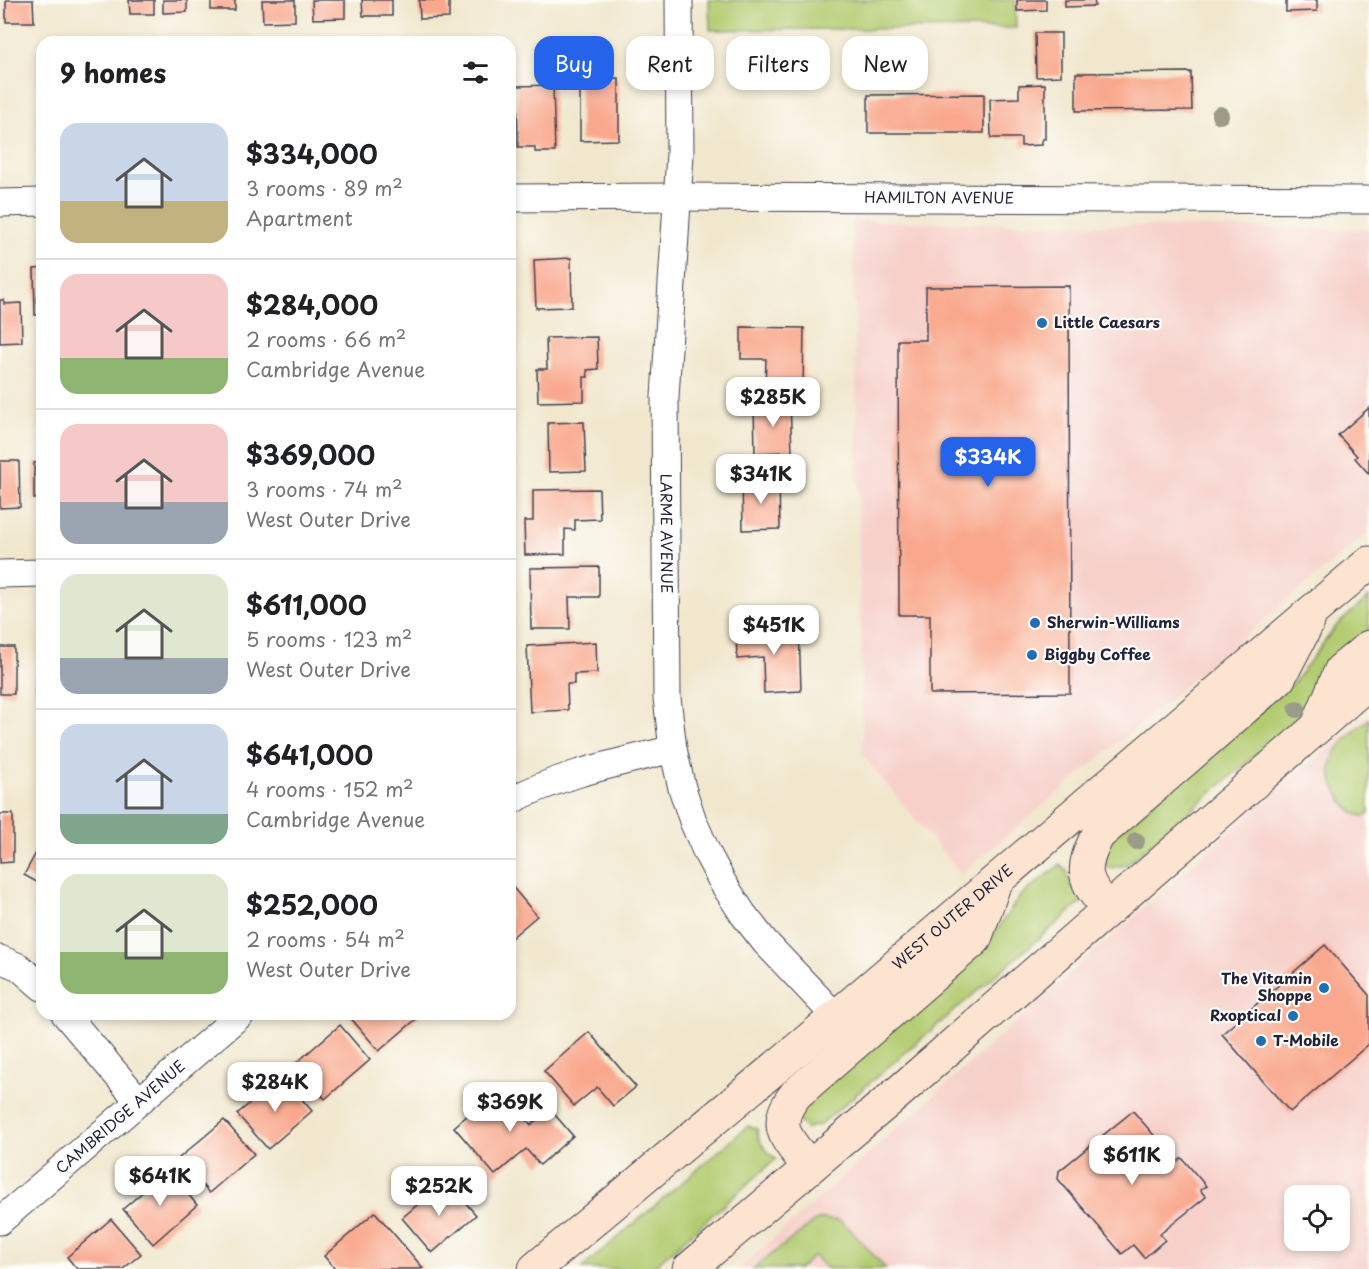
<!DOCTYPE html>
<meta charset="utf-8">
<style>
body{margin:0;font-family:"Playpen Sans",sans-serif;background:#f2f2f2;color:#202124;height:100vh;display:flex;flex-direction:column;font-size:22px;white-space:nowrap}
*{box-sizing:border-box;margin:0}
p{font-size:20px;color:#757577}
.icon{flex:none;width:33px;height:33px;fill:none;stroke:currentColor;stroke-width:2;stroke-linecap:round;stroke-linejoin:round}
.map{position:relative;flex:1;overflow:hidden}
.panel{position:absolute;left:36px;top:36px;width:480px;height:984px;display:flex;flex-direction:column;background:#fff;border-radius:18px;box-shadow:0 3px 9px #0003}
.panel>*{flex:none}
.hud{position:absolute;left:534px;top:36px;width:570px;height:54px;display:flex;gap:12px}
.buttons{position:absolute;left:1284px;top:1185px;display:grid;gap:12px}
.buttons a{display:grid;place-items:center;width:66px;height:66px;border-radius:12px;background:#fff;box-shadow:0 3px 9px #0003;font-size:30px}
.price{position:absolute;translate:-50% -51px;padding:0 14px;border-radius:12px;background:#fff;color:#222;font-size:20px;line-height:39px;filter:drop-shadow(0 2px 3px #0008)}
.price::after{content:'';position:absolute;left:50%;top:36px;width:18px;height:14px;margin-left:-9px;background:inherit;clip-path:polygon(0 0,100% 0,50% 100%)}
.price.current{background:#2563eb;color:#fff}
ul{padding:0;list-style:none}
li{display:flex;align-items:center;gap:18px;height:150px;padding:0 24px}
li+li{border-top:2px solid #e0e0e0}
li span{display:grid;place-items:center;flex:none;width:168px;height:120px;border-radius:18px;color:#555}
li>.icon{margin-inline-start:auto}
span .icon{width:72px;height:72px;fill:#fffc;stroke-width:1}
li b{font-size:26px}
h2{display:flex;justify-content:space-between;align-items:center;height:72px;padding:0 24px;font-size:26px}
.tag{padding:0 21px;border-radius:18px;background:#fff;box-shadow:0 3px 9px #0003;font-size:21px;line-height:54px}
.tag.current{background:#2563eb;color:#fff}
.map>svg:first-child{display:block}
</style>
<div class="map">
<svg width="1369" height="1269" viewBox="0 0 1369 1269">
<rect width="100%" height="100%" fill="#fdfcf7"/>
<filter id="ink" filterUnits="userSpaceOnUse"><feTurbulence type="fractalNoise" baseFrequency=".0167" numOctaves="2"/><feDisplacementMap in="SourceGraphic" scale="12" xChannelSelector="R" yChannelSelector="G"/><feConvolveMatrix kernelMatrix="1 2 1 2 8 2 1 2 1" color-interpolation-filters="sRGB"/></filter>
<filter id="wash" filterUnits="userSpaceOnUse"><feTurbulence type="fractalNoise" baseFrequency=".008" numOctaves="4" result="noise"/><feDisplacementMap in="SourceGraphic" scale="24" xChannelSelector="R" yChannelSelector="G"/><feGaussianBlur stdDeviation="1.35" result="paint"/><feColorMatrix in="noise" values="0 0 0 0 0 0 0 0 0 0 0 0 0 0 0 0 0 1.4 0 .05"/><feComposite in="paint" operator="in"/></filter>
<g filter="url(#wash)">
<rect width="100%" height="100%" fill="#f1e7cd"/>
<g fill="#f7d0ca" fill-rule="evenodd">
<path d="M853,221L1369,230V532L961,874L863,756Z"/>
<path d="M1369,714V1269H739L1260,804ZM1294,1196H1340V1240H1294Z"/>
</g>
<g fill="#b3cc71" stroke="#6a7756" stroke-width="1.5">
<path d="M709,0H1015L1016,28L710,30Z"/>
<path d="M1369,597V638L1332,670L1289,727L1126,865L1109,868L1104,862L1107,842L1295,681L1337,625Z"/>
<path d="M1369,719V814C1351,825 1327,781 1331,766C1335,745 1353,732 1369,719Z"/>
<path d="M1060,865L1067,871L1070,883L1083,901L820,1125L806,1128L797,1119L800,1101L989,941L1021,895Z"/>
<path d="M748,1126L757,1129C758,1143 766,1150 776,1159L651,1269H581Z"/>
<path d="M824,1219L840,1221L850,1229L886,1269H827L814,1256L799,1269H753L815,1221Z"/>
</g>
<g id="blocks">
<g fill="#f9a88d">
<path d="M6,0H33L34,22H6Z"/>
<path d="M129,0H154V14H130Z"/>
<path d="M163,0H187V12L163,13Z"/>
<rect x="211" y="0" width="24" height="10"/>
<path d="M262,0H295V21L263,22Z"/>
<path d="M312,0H345V18L313,19Z"/>
<path d="M362,0H392V16H363Z"/>
<path d="M419,0H449V18L420,19Z"/>
<path d="M1017,0H1046V10L1017,11Z"/>
<path d="M1065,0H1094L1095,6L1065,7Z"/>
<path d="M1286,0H1317V11L1286,12Z"/>
<path d="M1035,33H1061V76L1036,77Z"/>
<path d="M1191,72L1192,110L1076,111V73Z"/>
<path d="M619,78V140L580,141V79Z"/>
<path d="M1045,84V139H1042V145L1021,146V138H991L990,99L1019,98V85Z"/>
<path d="M553,85L555,152H535V147H518L517,86Z"/>
<path d="M984,94V133H868V95Z"/>
<path d="M571,258L572,307L536,308L534,260Z"/>
<path d="M42,268V315H35L34,269Z"/>
<path d="M1069,286L1070,693L930,694V615H899L898,340H926V287Z"/>
<path d="M0,300H4V304L21,303L22,342L0,343Z"/>
<path d="M741,327L804,328L803,388H765L766,359H741Z"/>
<path d="M597,337L598,369L587,370L588,377H584V401L538,402L537,369H547L546,338Z"/>
<path d="M790,403L792,452L755,453L754,404Z"/>
<path d="M1369,408V474L1355,458L1357,456L1338,435Z"/>
<path d="M584,422L586,471L549,472L548,423Z"/>
<path d="M0,461H19L20,507L0,508Z"/>
<path d="M42,462V499H34V463Z"/>
<path d="M779,480L780,529L743,530L742,481Z"/>
<path d="M599,489L600,519L575,520V530L565,529V554L525,555L524,521H533V490Z"/>
<path d="M599,567V597H569L570,629H531L530,568Z"/>
<path d="M799,627L801,691L764,693L763,657L737,659L736,630Z"/>
<path d="M596,642L597,673L574,674V684H567L568,710L530,712L527,646Z"/>
<path d="M39,645L42,646V693L35,692Z"/>
<rect x="0" y="647" width="14" height="47"/>
<path d="M0,814H13V862L0,863Z"/>
<path d="M42,842V885L24,875Z"/>
<path d="M510,884L537,916L510,939Z"/>
<path d="M1325,945L1369,995V1044L1290,1112L1222,1034Z"/>
<path d="M351,1014H422L379,1051L349,1016Z"/>
<path d="M340,1025L370,1060L325,1099L295,1064Z"/>
<path d="M589,1032L636,1087L613,1106L597,1087L574,1106L544,1071Z"/>
<path d="M282,1076L312,1111L268,1149L237,1114Z"/>
<path d="M499,1088L531,1125L550,1109L573,1136L540,1165L526,1149L495,1175L454,1127Z"/>
<path d="M1133,1111L1177,1162L1182,1158L1206,1186L1200,1190L1206,1197L1160,1234L1165,1240L1144,1258L1133,1245L1122,1254L1058,1179L1059,1171Z"/>
<path d="M224,1120L254,1154L209,1193L179,1158Z"/>
<path d="M168,1170L197,1205L153,1244L123,1209Z"/>
<path d="M446,1180L476,1215L432,1253L402,1218Z"/>
<path d="M375,1212L423,1268L421,1269H335L324,1256Z"/>
<path d="M111,1219L141,1254L123,1269H77L67,1257Z"/>
</g>
</g>
</g>
<g filter="url(#ink)">
<use href="#blocks" fill-opacity="0" stroke="#414051" stroke-width="1.5"/>
<g fill="none" stroke-linecap="round" stroke-linejoin="round">
<defs>
<g id="minor">
<path id="s1" d="M679,0L680,154L665,397L667,698L673,749L682,788L693,821L707,853L723,883L743,914L765,942L836,1017"/>
<path id="s2" d="M510,198L677,197L1369,200"/>
<path d="M0,203L42,202"/>
<path d="M0,574L42,573"/>
<path d="M510,801C561,774 617,763 673,749"/>
<path d="M0,959L19,967L42,987"/>
<path d="M65,1014L139,1101"/>
<path id="s3" d="M0,1221L241,1014"/>
</g>
<g id="secondary">
<path d="M1320,720L1341,670L1369,647"/>
<path d="M1109,909C1082,881 1080,869 1098,835L1279,678L1308,622"/>
<path d="M810,1167C787,1140 770,1126 796,1094L975,939L995,882"/>
<path id="s4" d="M535,1269L836,1017L1369,563"/>
<path d="M689,1269L900,1091L1369,682"/>
</g>
</defs>
<use href="#minor" stroke="#414051" stroke-width="29"/>
<use href="#secondary" stroke="#414051" stroke-width="35"/>
<use href="#minor" stroke="#fff" stroke-width="27"/>
<use href="#secondary" stroke="#fde4d1" stroke-width="33"/>
</g>
<g fill="#9b9c87">
<circle cx="1220" cy="115" r="9"/>
<circle cx="1297" cy="709" r="9"/>
<circle cx="1136" cy="841" r="9"/>
</g>
</g>
<g fill="#1f6fb2" stroke="#fdfcf7" stroke-width="2">
<circle cx="1042" cy="323" r="6"/>
<circle cx="1035" cy="623" r="6"/>
<circle cx="1032" cy="655" r="6"/>
<circle cx="1324" cy="988" r="6"/>
<circle cx="1293" cy="1016" r="6"/>
<circle cx="1261" cy="1041" r="6"/>
</g>
<g text-anchor="middle" stroke-width="4.5" stroke-linejoin="round" paint-order="stroke">
<g font-size="15" fill="#22223b" stroke="#fdfcf7">
<text dy="5" stroke="none"><textPath href="#s2" startOffset="429">HAMILTON AVENUE</textPath></text>
<text dy="5" stroke="none"><textPath href="#s1" startOffset="534">LARME AVENUE</textPath></text>
<text dy="5" stroke="none"><textPath href="#s4" startOffset="546">WEST OUTER DRIVE</textPath></text>
<text dy="5" stroke="none"><textPath href="#s3" startOffset="159">CAMBRIDGE AVENUE</textPath></text>
</g>
<g font-size="15" font-weight="bold" fill="#22223b" stroke="#fdfcf7" text-anchor="start">
<text x="1054" y="328">Little Caesars</text>
<text x="1047" y="628">Sherwin-Williams</text>
<text x="1044" y="660">Biggby Coffee</text>
<text x="1312" y="984" text-anchor="end">The Vitamin<tspan x="1312" dy="17">Shoppe</tspan></text>
<text x="1281" y="1021" text-anchor="end">Rxoptical</text>
<text x="1273" y="1046">T-Mobile</text>
</g>
</g>
</svg>
<div class="buttons">
<a><svg class="icon" aria-label="locate" viewBox="0 0 24 24"><circle cx="12" cy="12" r="6"/><path d="M12 2v4M12 18v4M2 12h4M18 12h4"/></svg></a>
</div>
<b class="price" style="left:773px;top:428px">$285K</b>
<b class="price current" style="left:988px;top:488px">$334K</b>
<b class="price" style="left:761px;top:505px">$341K</b>
<b class="price" style="left:774px;top:656px">$451K</b>
<b class="price" style="left:275px;top:1113px">$284K</b>
<b class="price" style="left:510px;top:1133px">$369K</b>
<b class="price" style="left:1132px;top:1186px">$611K</b>
<b class="price" style="left:160px;top:1207px">$641K</b>
<b class="price" style="left:439px;top:1217px">$252K</b>
<div class="hud">
<a class="tag current">Buy</a>
<a class="tag">Rent</a>
<a class="tag">Filters</a>
<a class="tag">New</a>
</div>
<section class="panel">
<h2>9 homes<svg class="icon" aria-label="filters" viewBox="0 0 24 24"><path d="M4 7h16M4 17h16"/><circle cx="9" cy="7" r="2"/><circle cx="15" cy="17" r="2"/></svg></h2>
<ul>
<li><span style="background:linear-gradient(#c9d6e8 65%,#c2b280 0)"><svg class="icon" aria-label="home" viewBox="0 0 24 24"><path d="M3 11l9-7 9 7M6 9v11h12V9"/></svg></span><div><b>$334,000</b><p>3 rooms · 89 m²</p><p>Apartment</p></div></li>
<li><span style="background:linear-gradient(#f6c9c9 70%,#8fb573 0)"><svg class="icon" aria-label="home" viewBox="0 0 24 24"><path d="M3 11l9-7 9 7M6 9v11h12V9"/></svg></span><div><b>$284,000</b><p>2 rooms · 66 m²</p><p>Cambridge Avenue</p></div></li>
<li><span style="background:linear-gradient(#f6c9c9 65%,#9aa5b1 0)"><svg class="icon" aria-label="home" viewBox="0 0 24 24"><path d="M3 11l9-7 9 7M6 9v11h12V9"/></svg></span><div><b>$369,000</b><p>3 rooms · 74 m²</p><p>West Outer Drive</p></div></li>
<li><span style="background:linear-gradient(#dfe7d0 70%,#9aa5b1 0)"><svg class="icon" aria-label="home" viewBox="0 0 24 24"><path d="M3 11l9-7 9 7M6 9v11h12V9"/></svg></span><div><b>$611,000</b><p>5 rooms · 123 m²</p><p>West Outer Drive</p></div></li>
<li><span style="background:linear-gradient(#c9d6e8 75%,#7fa58c 0)"><svg class="icon" aria-label="home" viewBox="0 0 24 24"><path d="M3 11l9-7 9 7M6 9v11h12V9"/></svg></span><div><b>$641,000</b><p>4 rooms · 152 m²</p><p>Cambridge Avenue</p></div></li>
<li><span style="background:linear-gradient(#dfe7d0 65%,#8fb573 0)"><svg class="icon" aria-label="home" viewBox="0 0 24 24"><path d="M3 11l9-7 9 7M6 9v11h12V9"/></svg></span><div><b>$252,000</b><p>2 rooms · 54 m²</p><p>West Outer Drive</p></div></li>
</ul>
</section>
</div>
